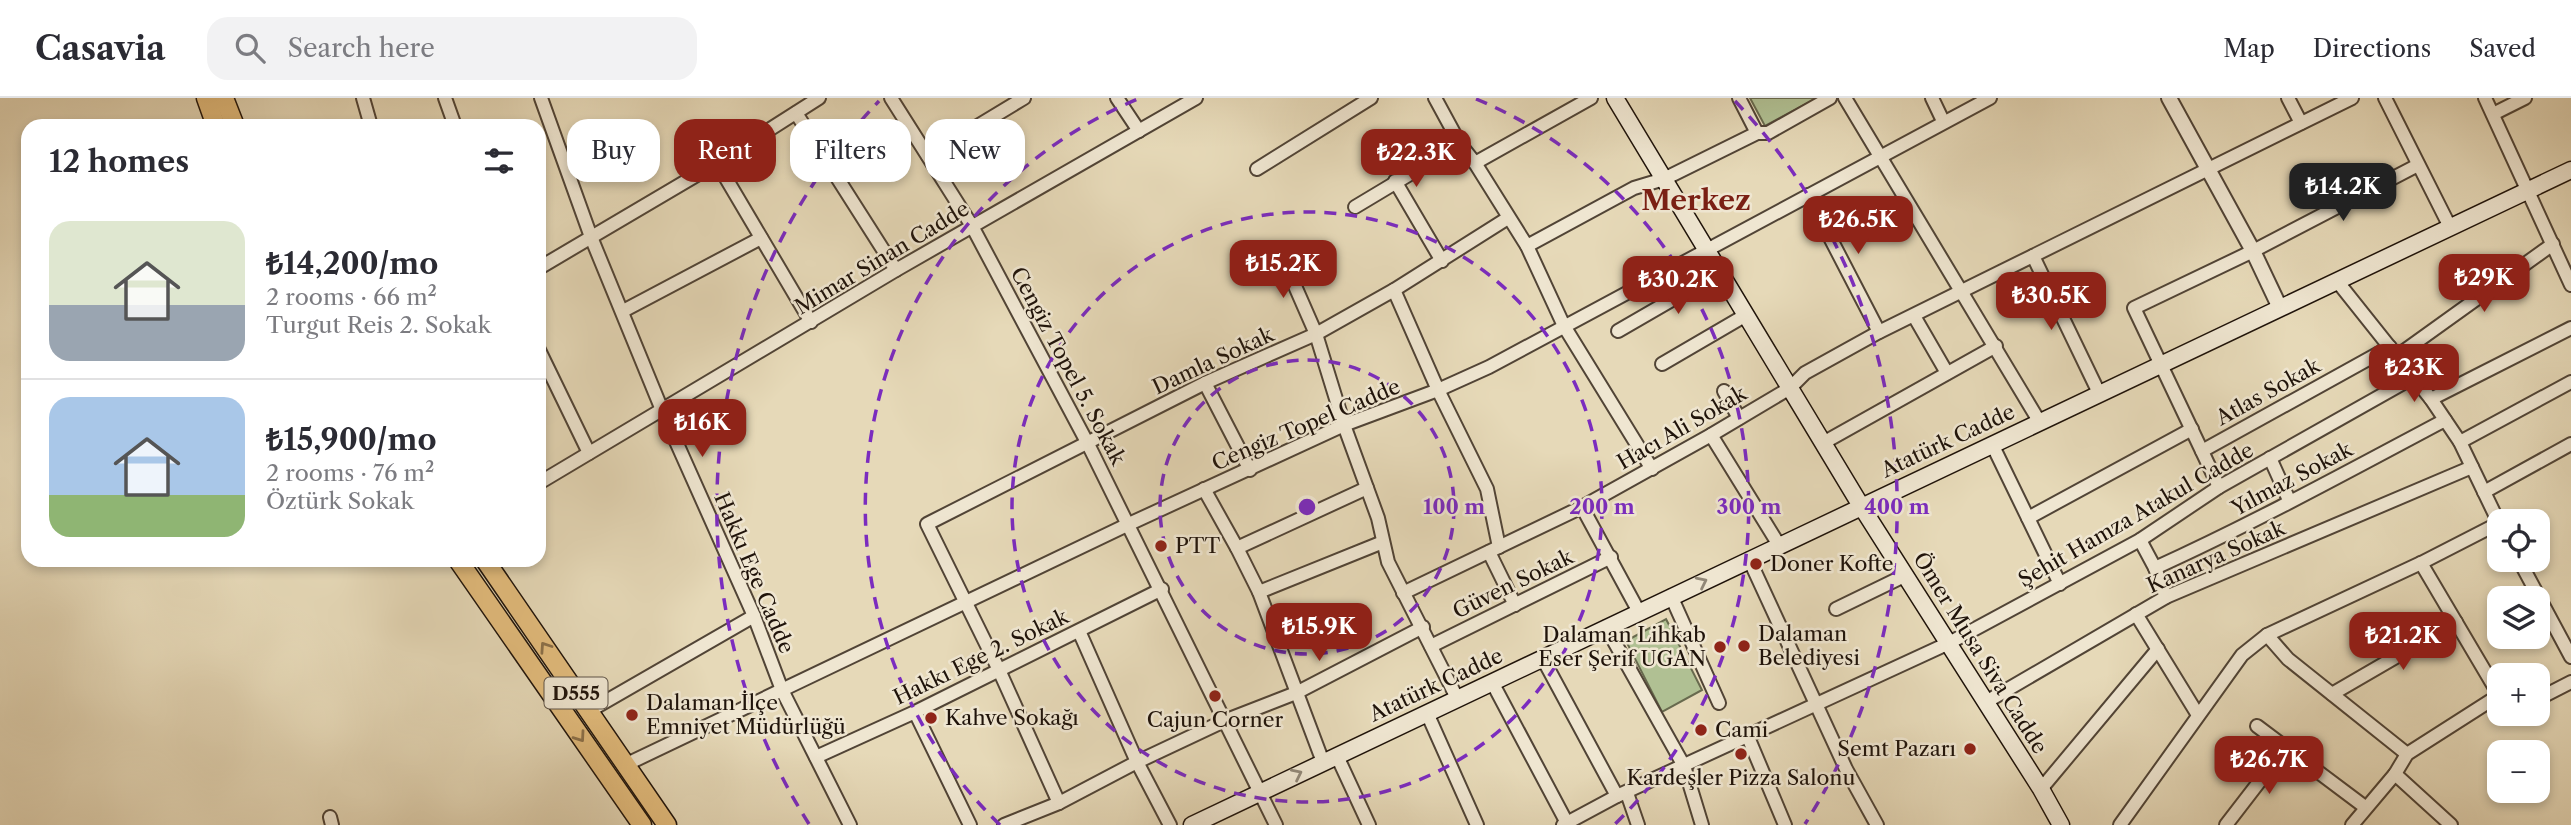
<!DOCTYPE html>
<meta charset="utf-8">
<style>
body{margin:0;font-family:"Libre Caslon Text",serif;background:#f2f2f3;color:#2b2b33;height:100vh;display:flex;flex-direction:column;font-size:26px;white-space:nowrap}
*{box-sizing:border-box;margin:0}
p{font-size:23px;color:#7c7c81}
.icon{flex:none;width:38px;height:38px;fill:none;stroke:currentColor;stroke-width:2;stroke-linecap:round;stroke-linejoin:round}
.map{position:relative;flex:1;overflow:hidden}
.details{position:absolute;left:21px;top:21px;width:525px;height:448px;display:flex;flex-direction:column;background:#fff;border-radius:21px;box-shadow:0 4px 10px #0003}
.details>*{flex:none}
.banner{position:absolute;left:567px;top:21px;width:665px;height:63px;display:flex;gap:14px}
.buttons{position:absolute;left:2487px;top:411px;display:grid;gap:14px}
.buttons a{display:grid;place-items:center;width:63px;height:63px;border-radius:14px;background:#fff;box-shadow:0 4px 10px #0003;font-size:35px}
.price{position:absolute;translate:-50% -60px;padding:0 16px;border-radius:14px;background:#8f2418;color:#fff;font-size:23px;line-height:46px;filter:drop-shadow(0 2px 4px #0008)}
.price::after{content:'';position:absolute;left:50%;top:42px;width:21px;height:16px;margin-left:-10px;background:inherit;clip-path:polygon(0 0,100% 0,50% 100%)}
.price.selected{background:#222;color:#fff}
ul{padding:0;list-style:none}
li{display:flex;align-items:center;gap:21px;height:175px;padding:0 28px}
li+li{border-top:2px solid #e1e1e2}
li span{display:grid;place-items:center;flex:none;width:196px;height:140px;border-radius:21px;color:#555}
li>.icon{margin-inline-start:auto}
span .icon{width:84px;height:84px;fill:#fffc;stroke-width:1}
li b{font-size:30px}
h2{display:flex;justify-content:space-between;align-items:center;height:84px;padding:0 28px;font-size:30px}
.tag{padding:0 24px;border-radius:21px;background:#fff;box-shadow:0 4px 10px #0003;font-size:24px;line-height:63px}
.tag.selected{background:#8f2418;color:#fff}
header{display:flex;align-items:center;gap:42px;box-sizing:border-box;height:98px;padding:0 35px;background:#fff;border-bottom:2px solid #e1e1e2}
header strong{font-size:33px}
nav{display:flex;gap:38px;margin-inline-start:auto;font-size:24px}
.search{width:490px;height:63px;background:#f2f2f3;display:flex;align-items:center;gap:18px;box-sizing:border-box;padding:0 24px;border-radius:21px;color:#7c7c81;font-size:26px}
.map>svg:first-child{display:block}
</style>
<header>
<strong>Casavia</strong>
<div class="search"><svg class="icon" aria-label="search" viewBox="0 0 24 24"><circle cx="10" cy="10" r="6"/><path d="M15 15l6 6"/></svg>Search here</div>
<nav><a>Map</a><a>Directions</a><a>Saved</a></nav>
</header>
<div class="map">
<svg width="2571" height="727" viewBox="0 0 2571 727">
<rect width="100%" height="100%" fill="#e6d9b8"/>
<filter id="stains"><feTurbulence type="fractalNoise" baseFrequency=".00286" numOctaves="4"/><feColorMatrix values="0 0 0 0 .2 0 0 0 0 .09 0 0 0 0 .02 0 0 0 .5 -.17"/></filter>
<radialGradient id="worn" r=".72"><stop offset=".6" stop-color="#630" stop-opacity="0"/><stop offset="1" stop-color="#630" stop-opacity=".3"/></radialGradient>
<g fill="#b0c093" stroke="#686a4e" stroke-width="2">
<path d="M1750,0H1817L1765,28Z"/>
<path d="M1666,521L1702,592L1662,614L1626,543Z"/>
</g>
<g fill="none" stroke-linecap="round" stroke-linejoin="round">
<defs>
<g id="minor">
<path d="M363,0L371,28"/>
<path d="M445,0L455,28"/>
<path d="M541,0L591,139L662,312L754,518L782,592L850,727"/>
<path d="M891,0L972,128L1088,346L1276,727"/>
<path d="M1117,0L1139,33"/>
<path d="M1435,0L1460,46L1475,65L1527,148L1564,228L1652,371"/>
<path d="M1739,0L1757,35"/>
<path d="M1845,0L2039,323"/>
<path d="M1932,0L1943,23"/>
<path d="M2288,0L2301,25"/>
<path d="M2385,0L2450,129"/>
<path d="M2485,0L2571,187"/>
<path d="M796,15L896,172"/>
<path d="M2493,16L2525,0"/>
<path d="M928,58L1024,0"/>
<path d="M717,65L811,224"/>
<path d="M1475,65L1591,0"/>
<path d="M1257,71L1371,0"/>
<path d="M1395,83L1442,163"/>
<path d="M1808,97L1879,234"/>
<path d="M1355,109L1460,46"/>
<path d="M1527,148L1634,90L1664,81L1757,35H1768L1830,0"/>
<path d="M1281,156L1316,236L1344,327L1378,420L1388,464L1457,600"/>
<path d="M2033,158L2099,295"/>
<path d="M539,170L717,65L819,0"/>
<path d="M2337,183L2431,301L2460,344L2499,425"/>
<path d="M1394,192L1438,292L1487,391L1499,449"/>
<path d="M623,213L761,140"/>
<path d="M1914,218L1947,275"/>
<path d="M1618,233L1720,174"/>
<path d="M539,252L589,355"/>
<path d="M2397,258L2553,146"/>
<path d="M1662,266L1746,217"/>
<path d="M1205,285L1250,372"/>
<path d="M1724,293L1739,320"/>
<path d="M2431,301L2571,230"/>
<path d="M1711,337L1779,447"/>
<path d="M2460,344L2571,284"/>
<path d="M1823,345L1996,248"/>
<path d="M1992,346L2060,486"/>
<path d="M2202,353L2390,249"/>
<path d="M2270,360L2289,402"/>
<path d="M539,385L896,172L1196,0"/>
<path d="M2219,389L2134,210L2253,153L2418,67"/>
<path d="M1204,391L1237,450L1259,494L1323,664"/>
<path d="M2484,394L2571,346"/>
<path d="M1582,409L1639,514"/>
<path d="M2028,420L2192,331"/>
<path d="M2140,442L2155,470L2166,499"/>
<path d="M1237,450L1367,390"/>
<path d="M1489,454L1515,507"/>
<path d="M1749,461L1846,671L1877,727"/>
<path d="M2519,462L2571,559"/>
<path d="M2421,465L2499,597"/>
<path d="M2155,470C2254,425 2349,373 2445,322"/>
<path d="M1259,494L1383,444"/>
<path d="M1403,495L1582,409L1711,337L1790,290L1805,275L1879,234L2352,0"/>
<path d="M1671,498L1719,605"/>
<path d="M1836,511L1906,477"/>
<path d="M2136,516L2198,617"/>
<path d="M1606,529L1684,668L1702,727"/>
<path d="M1079,533L1137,664L1170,727"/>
<path d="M2267,537L2288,561L2407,656"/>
<path d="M1431,548L1611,459"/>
<path d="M1543,561L1617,698"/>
<path d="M1492,584L1567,725"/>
<path d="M2332,596L2456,524"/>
<path d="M2538,601L2571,584"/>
<path d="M1986,604L2166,499L2472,369"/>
<path d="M589,613L754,518"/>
<path d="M915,614L970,727"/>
<path d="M1427,615L1477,727"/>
<path d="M2257,628L2365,709"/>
<path d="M1748,639L1785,727"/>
<path d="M1337,658L1369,727"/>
<path d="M816,659L915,614L1162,491"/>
<path d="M625,667L1129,426L1344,327L1438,292L1489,269L1990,0"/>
<path d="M2395,676L2451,727"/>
<path d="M2041,691L2158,551"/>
<path d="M1627,695L1638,727"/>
<path d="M1059,705L999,572L927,426L1205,285L1316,236L1394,192L1508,120"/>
<path d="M330,719L332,727"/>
<path d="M1004,727L1059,705L1137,664L1224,623L1296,595L1423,529"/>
<path d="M1563,727L1617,698L1949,545L2140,442L2219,389L2414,279"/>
<path d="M2120,727L2242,557L2267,537L2421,465L2499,425"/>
<path d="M2226,727L2286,649"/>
<path d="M2352,727L2395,676L2407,656L2490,603L2499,611"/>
</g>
<path id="tertiary" d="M2169,0L2253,153L2280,210"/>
<g id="secondary">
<path d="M1615,0L1861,408L2041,691L2061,727"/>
<path d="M1192,727L2571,72"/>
</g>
<g id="primary">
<path d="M206,0L216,28"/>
<path d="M224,0L235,28"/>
<path d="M458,462L642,727"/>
<path d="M485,462L667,727"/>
</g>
</defs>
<use href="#minor" stroke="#514436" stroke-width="16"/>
<use href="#tertiary" stroke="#514436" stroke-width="18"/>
<use href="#secondary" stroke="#1f130a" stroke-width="19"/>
<use href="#primary" stroke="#1f130a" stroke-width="21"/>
<use href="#minor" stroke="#efe6d1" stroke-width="12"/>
<use href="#tertiary" stroke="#efe6d1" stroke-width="14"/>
<use href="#secondary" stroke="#efe6d1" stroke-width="16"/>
<use href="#primary" stroke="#e3bc7c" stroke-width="18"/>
</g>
<defs><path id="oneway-chevron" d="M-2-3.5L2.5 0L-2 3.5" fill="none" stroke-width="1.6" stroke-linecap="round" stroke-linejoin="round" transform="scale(1.75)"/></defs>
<g stroke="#918777">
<use href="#oneway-chevron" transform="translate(1702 484) rotate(-26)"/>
<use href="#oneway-chevron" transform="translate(1297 676) rotate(-26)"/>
</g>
<g stroke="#8b7049">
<use href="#oneway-chevron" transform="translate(545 549) rotate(-124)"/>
<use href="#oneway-chevron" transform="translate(580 639) rotate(55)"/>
</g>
<g fill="none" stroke="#7b2cbf" stroke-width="3.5" stroke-dasharray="12 9">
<circle cx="1307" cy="409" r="147"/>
<circle cx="1307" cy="409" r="295"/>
<path d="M1000 727A442 442 0 0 1 1138 1M1476 1A442 442 0 0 1 1614 727"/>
<path d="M809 726A590 590 0 0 1 879 3M1735 3A590 590 0 0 1 1805 726"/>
</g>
<g fill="#8f2418" stroke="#efe6d1" stroke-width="2.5">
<circle cx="1161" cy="448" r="7"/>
<circle cx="1756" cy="466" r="7"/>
<circle cx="1744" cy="548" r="7"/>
<circle cx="1720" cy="549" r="7"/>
<circle cx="1215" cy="598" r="7"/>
<circle cx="632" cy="617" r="7"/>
<circle cx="931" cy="620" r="7"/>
<circle cx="1701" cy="632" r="7"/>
<circle cx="1970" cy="651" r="7"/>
<circle cx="1741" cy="656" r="7"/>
</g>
<g text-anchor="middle" stroke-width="5" stroke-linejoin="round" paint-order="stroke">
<rect fill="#efe6d1" stroke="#5d5246" stroke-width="2" x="544.5" y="579.5" width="63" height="31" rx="5"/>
<g font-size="19" font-weight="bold" fill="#1f130a">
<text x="576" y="602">D555</text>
</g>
<g font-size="21" fill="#1f130a" stroke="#efe6d1">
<text transform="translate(882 160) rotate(-31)" y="7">Mimar Sinan Cadde</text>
<text transform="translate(1213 263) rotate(-25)" y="7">Damla Sokak</text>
<text transform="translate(1068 268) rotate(62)" y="7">Cengiz Topel 5. Sokak</text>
<text transform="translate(2268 294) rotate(-29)" y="7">Atlas Sokak</text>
<text transform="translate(1306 327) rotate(-23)" y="7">Cengiz Topel Cadde</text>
<text transform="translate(1682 330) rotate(-30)" y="7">Hacı Ali Sokak</text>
<text transform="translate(1948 343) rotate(-25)" y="7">Atatürk Cadde</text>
<text transform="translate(2292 381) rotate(-28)" y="7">Yılmaz Sokak</text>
<text transform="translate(2136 417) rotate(-30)" y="7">Şehit Hamza Atakul Cadde</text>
<text transform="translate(2216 459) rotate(-24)" y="7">Kanarya Sokak</text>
<text transform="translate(754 475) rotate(67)" y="7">Hakkı Ege Cadde</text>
<text transform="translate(1513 486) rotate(-26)" y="7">Güven Sokak</text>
<text transform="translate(1980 555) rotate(58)" y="7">Ömer Musa Siva Cadde</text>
<text transform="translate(981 559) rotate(-26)" y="7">Hakkı Ege 2. Sokak</text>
<text transform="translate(1436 587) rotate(-25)" y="7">Atatürk Cadde</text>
</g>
<g font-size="21" fill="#1f130a" stroke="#efe6d1" text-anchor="start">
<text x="1175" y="455">PTT</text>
<text x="1770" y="473">Doner Kofte</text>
<text x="1758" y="543">Dalaman<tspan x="1758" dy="24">Belediyesi</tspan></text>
<text x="1706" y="544" text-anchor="end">Dalaman Lihkab<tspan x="1706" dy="24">Eser Şerif UGAN</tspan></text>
<text x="646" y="612">Dalaman İlçe<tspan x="646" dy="24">Emniyet Müdürlüğü</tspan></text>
<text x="945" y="627">Kahve Sokağı</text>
<text x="1215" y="629" text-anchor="middle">Cajun Corner</text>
<text x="1715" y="639">Cami</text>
<text x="1956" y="658" text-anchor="end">Semt Pazarı</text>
<text x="1741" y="687" text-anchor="middle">Kardeşler Pizza Salonu</text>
</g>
<g font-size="28" font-weight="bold" fill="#7a1f14" stroke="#efe6d1">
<text x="1696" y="112">Merkez</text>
</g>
</g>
<circle cx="1307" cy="409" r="10" fill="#7b2cbf" stroke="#efe6d1" stroke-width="3.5"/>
<g font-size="21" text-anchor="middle" font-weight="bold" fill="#7b2cbf" stroke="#efe6d1" stroke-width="5" stroke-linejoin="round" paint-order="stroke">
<text x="1454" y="416">100 m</text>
<text x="1602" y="416">200 m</text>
<text x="1749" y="416">300 m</text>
<text x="1897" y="416">400 m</text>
</g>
<rect width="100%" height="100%" filter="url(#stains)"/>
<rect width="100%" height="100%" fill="url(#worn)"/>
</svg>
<div class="buttons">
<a><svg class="icon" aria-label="locate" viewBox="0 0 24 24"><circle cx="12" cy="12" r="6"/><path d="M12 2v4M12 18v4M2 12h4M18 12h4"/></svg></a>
<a><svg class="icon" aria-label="layers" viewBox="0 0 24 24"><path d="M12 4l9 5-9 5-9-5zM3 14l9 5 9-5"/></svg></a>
<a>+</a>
<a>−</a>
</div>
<b class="price" style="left:1416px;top:91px">₺22.3K</b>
<b class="price selected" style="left:2343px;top:125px">₺14.2K</b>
<b class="price" style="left:1858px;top:158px">₺26.5K</b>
<b class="price" style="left:1283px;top:202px">₺15.2K</b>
<b class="price" style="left:2484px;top:216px">₺29K</b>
<b class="price" style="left:1678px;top:218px">₺30.2K</b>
<b class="price" style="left:2051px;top:234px">₺30.5K</b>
<b class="price" style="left:2414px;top:306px">₺23K</b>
<b class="price" style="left:702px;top:361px">₺16K</b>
<b class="price" style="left:1319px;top:565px">₺15.9K</b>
<b class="price" style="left:2403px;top:574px">₺21.2K</b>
<b class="price" style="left:2269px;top:698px">₺26.7K</b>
<div class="banner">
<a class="tag">Buy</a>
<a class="tag selected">Rent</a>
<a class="tag">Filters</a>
<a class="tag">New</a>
</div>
<section class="details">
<h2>12 homes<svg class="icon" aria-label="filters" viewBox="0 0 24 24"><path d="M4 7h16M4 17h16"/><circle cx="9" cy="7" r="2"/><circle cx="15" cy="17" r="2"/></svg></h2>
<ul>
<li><span style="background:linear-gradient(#dfe7d0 60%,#9aa5b1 0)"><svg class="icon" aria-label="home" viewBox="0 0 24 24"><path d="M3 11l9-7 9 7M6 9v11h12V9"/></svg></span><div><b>₺14,200/mo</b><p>2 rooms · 66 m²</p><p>Turgut Reis 2. Sokak</p></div></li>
<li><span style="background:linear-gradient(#a9c7e8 70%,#8fb573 0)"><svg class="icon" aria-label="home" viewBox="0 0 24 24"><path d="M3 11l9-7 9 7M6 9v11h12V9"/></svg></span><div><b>₺15,900/mo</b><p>2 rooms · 76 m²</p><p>Öztürk Sokak</p></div></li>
</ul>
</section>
</div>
